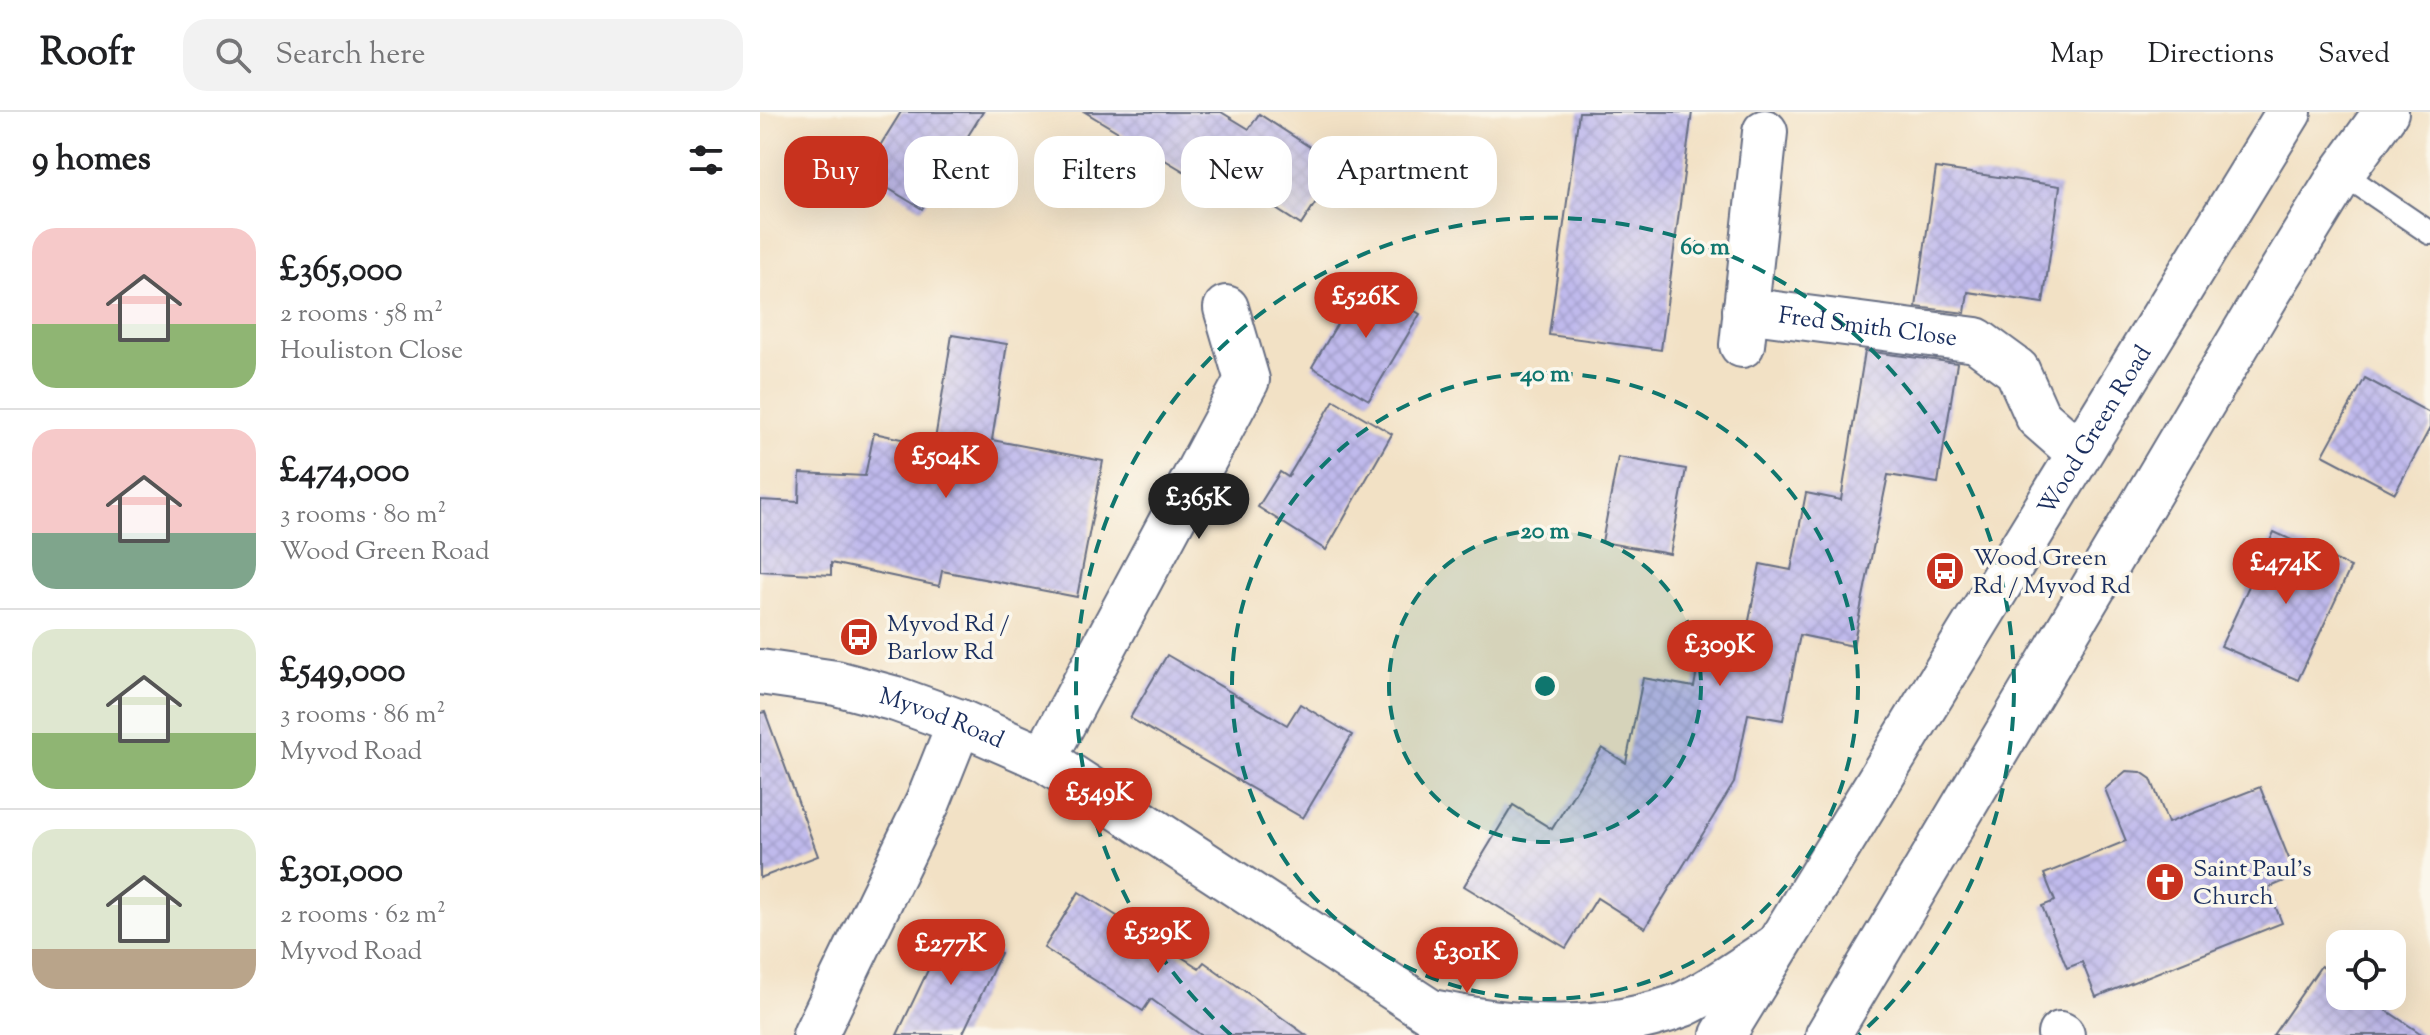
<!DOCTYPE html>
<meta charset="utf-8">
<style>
body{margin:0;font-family:"Sorts Mill Goudy",serif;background:#f2f2f2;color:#202124;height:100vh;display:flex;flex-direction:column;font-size:30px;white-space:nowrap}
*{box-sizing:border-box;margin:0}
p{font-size:26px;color:#757577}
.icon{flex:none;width:44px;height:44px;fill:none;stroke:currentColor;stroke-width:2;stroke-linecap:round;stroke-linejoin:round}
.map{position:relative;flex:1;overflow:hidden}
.panel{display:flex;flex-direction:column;background:#fff;width:760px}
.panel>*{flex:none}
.hud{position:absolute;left:24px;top:24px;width:760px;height:72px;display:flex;gap:16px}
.tools{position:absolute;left:1566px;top:818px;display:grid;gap:16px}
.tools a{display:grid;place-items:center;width:80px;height:80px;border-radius:16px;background:#fff;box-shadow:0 8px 32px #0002;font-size:40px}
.price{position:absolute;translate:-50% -68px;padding:0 18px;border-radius:28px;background:#c8321e;color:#fff;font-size:26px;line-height:52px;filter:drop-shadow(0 2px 4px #0008)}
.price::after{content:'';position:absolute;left:50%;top:48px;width:24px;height:18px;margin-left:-12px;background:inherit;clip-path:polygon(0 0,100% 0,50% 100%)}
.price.current{background:#222;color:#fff}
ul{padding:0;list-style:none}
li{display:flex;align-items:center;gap:24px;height:200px;padding:0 32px}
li+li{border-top:2px solid #e0e0e0}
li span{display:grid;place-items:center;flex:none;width:224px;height:160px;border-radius:24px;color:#555}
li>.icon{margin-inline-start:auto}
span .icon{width:96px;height:96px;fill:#fffc;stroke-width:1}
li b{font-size:34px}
h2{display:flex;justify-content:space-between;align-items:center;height:96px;padding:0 32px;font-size:34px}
.chip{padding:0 28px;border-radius:24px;background:#fff;box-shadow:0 8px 32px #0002;font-size:28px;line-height:72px}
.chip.current{background:#c8321e;color:#fff}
header{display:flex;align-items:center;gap:48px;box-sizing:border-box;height:112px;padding:0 40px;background:#fff;border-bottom:2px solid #e0e0e0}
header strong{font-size:38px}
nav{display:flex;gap:44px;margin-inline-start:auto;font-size:28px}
.search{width:560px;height:72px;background:#f2f2f2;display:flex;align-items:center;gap:20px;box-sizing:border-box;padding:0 28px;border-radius:24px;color:#757577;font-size:30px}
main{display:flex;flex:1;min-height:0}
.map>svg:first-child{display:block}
</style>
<header>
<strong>Roofr</strong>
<div class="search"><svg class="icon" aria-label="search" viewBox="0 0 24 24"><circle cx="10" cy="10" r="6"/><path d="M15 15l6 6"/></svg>Search here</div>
<nav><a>Map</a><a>Directions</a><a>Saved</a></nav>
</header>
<main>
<section class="panel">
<h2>9 homes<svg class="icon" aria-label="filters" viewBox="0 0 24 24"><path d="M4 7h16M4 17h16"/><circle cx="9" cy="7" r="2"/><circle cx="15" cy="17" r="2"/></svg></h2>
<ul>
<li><span style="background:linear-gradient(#f6c9c9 60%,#8fb573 0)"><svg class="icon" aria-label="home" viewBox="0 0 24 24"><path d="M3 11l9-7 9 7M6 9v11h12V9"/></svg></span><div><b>£365,000</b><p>2 rooms · 58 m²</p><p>Houliston Close</p></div></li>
<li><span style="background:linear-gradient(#f6c9c9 65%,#7fa58c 0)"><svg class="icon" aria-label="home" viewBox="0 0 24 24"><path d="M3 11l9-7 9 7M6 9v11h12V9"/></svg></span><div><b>£474,000</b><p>3 rooms · 80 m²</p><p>Wood Green Road</p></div></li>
<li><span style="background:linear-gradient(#dfe7d0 65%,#8fb573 0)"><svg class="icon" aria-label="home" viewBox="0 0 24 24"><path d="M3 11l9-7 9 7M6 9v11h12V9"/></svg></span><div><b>£549,000</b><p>3 rooms · 86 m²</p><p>Myvod Road</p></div></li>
<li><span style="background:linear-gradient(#dfe7d0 75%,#b9a48a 0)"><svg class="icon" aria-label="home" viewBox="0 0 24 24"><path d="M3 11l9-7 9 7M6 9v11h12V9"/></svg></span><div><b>£301,000</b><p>2 rooms · 62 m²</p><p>Myvod Road</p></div></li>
</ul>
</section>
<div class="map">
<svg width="1670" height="923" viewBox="0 0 1670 923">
<defs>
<pattern id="building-cross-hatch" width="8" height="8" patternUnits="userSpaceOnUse" patternTransform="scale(2)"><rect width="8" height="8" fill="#c0baec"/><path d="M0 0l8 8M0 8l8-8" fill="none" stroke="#a4a0cd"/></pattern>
</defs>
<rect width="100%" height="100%" fill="#fbf7ec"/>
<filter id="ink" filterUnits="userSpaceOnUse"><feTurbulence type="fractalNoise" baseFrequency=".0125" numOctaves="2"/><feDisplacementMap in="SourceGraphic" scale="16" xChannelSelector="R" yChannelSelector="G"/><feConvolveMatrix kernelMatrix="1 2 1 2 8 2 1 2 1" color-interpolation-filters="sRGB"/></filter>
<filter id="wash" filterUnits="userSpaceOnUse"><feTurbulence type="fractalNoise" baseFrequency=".006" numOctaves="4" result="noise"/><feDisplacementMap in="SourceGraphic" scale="32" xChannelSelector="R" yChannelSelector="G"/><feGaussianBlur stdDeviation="1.8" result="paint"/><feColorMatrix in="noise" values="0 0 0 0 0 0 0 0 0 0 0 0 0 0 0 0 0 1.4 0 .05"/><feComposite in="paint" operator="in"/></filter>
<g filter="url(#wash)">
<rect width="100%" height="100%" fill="#f2e1c5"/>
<g id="blocks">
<g fill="url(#building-cross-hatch)">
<path d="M141,0H223L162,97L103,61Z"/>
<path d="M325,0H461L489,17L499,2L579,54L541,113L449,54L440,69Z"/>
<path d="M819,0H932L901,238L789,223Z"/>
<path d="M1176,56L1300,74L1283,191L1208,180L1205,201L1156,195Z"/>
<path d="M603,168L660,202L609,288L552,255Z"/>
<path d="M192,223L247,232L232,328L343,349L317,485L182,459L179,474L71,451V463L0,459V388L39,390L40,361L105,364L114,321L174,334Z"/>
<path d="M1105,239L1197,251L1178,371L1128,363L1093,534L1040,523L1023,608L988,602L974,671L885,816L837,786L806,836L704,774L753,693L792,717L842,636L866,651L883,566L934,575L940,542L981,550L1000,452L1031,458L1046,381L1081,388Z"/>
<path d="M1605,266L1670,301V316L1635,381L1563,343Z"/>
<path d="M574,288L632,322L566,438L498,395L520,360L528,365Z"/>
<path d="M858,345L926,357L910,442L842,430Z"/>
<path d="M1514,420L1591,455L1538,568L1461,534Z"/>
<path d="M407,543L527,613L540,592L592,623L543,706L370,606Z"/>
<path d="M5,600L58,744L0,766V601Z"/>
<path d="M1366,659L1381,660L1391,667L1408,711L1500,675L1536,764L1508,776L1522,811L1336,885L1322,850L1307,856L1282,794L1295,789L1284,762L1366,729L1345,677Z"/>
<path d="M319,780L439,856L444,850L546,923H441L391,887L383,899L284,836Z"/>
<path d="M188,816L241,841L202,923H137Z"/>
<path d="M1561,854L1580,867V884H1605L1663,923H1513Z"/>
</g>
</g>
</g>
<g filter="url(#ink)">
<use href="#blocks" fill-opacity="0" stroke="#666d82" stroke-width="2"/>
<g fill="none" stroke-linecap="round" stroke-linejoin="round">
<defs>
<path id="service" d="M1582,61L1670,121"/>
<g id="minor">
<path id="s1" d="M985,198L1216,228L1257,258L1278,305L1319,341"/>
<path d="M982,233L1005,20"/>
<path d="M284,647L487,268L466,196"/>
<path d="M1300,922L1302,923"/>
<path d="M55,923L168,690L200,610"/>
</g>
<g id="tertiary">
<path id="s2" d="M0,560L76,571L136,587L200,610L284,647L706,923"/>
<path d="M677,901C760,918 844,923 924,892C954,878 989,852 1017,834"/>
</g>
<g id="trunk">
<path id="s3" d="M963,923L1529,0"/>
<path d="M1068,923L1508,181L1582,61L1626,0"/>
</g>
</defs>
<use href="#service" stroke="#666d82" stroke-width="26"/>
<use href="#minor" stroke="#666d82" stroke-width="48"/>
<use href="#tertiary" stroke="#666d82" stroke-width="48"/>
<use href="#trunk" stroke="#666d82" stroke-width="48"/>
<use href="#service" stroke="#fff" stroke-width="22"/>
<use href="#minor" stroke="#fff" stroke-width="44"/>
<use href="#tertiary" stroke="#fff" stroke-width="44"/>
<use href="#trunk" stroke="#fff" stroke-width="44"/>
</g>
</g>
<circle cx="785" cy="574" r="156" fill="#0f766e" fill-opacity=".12"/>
<g fill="none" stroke="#0f766e" stroke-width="4" stroke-dasharray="14 10">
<circle cx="785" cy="574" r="156"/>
<circle cx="785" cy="574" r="313"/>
<path d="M471 923A469 469 0 1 1 1099 923"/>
</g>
<defs>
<symbol id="bus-disc" viewBox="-11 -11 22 22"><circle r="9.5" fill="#c8321e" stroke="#fbf7ec"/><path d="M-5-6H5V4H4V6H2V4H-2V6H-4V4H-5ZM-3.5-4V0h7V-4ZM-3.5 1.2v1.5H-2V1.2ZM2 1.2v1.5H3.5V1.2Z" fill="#fff"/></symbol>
<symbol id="church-disc" viewBox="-11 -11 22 22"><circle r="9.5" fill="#c8321e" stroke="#fbf7ec"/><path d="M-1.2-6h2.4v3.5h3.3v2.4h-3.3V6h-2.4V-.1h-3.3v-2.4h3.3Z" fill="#fff"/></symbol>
</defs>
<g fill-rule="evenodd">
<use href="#bus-disc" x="1163" y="437" width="44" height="44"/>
<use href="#bus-disc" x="77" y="503" width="44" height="44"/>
<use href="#church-disc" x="1383" y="748" width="44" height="44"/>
</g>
<g text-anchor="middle" stroke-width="7" stroke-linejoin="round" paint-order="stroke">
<g font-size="24" fill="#1b2f5e" stroke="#fbf7ec">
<text dy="8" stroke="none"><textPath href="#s1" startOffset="124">Fred Smith Close</textPath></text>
<text dy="8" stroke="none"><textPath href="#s3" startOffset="710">Wood Green Road</textPath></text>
<text dy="8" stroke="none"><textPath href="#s2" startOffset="188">Myvod Road</textPath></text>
</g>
<g font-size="24" fill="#1b2f5e" stroke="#fbf7ec" text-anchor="start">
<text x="1213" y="453">Wood Green<tspan x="1213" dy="28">Rd / Myvod Rd</tspan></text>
<text x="127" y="519">Myvod Rd /<tspan x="127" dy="28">Barlow Rd</tspan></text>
<text x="1433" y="764">Saint Paul's<tspan x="1433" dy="28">Church</tspan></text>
</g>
</g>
<circle cx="785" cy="574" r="12" fill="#0f766e" stroke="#fbf7ec" stroke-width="4"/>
<g font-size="24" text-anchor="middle" font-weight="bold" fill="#0f766e" stroke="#fbf7ec" stroke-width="7" stroke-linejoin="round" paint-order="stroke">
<text x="945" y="142">60 m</text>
<text x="785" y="269">40 m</text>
<text x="785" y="426">20 m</text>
</g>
</svg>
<div class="tools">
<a><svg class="icon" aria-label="locate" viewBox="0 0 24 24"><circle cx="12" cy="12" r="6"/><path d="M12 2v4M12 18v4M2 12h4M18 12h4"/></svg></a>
</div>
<b class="price" style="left:606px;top:228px">£526K</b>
<b class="price" style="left:186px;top:388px">£504K</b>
<b class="price current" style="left:439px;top:429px">£365K</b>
<b class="price" style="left:1526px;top:494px">£474K</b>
<b class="price" style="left:960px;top:576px">£309K</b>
<b class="price" style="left:340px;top:724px">£549K</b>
<b class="price" style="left:398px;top:863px">£529K</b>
<b class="price" style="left:191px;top:875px">£277K</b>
<b class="price" style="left:707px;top:883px">£301K</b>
<div class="hud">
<a class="chip current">Buy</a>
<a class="chip">Rent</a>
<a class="chip">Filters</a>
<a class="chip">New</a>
<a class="chip">Apartment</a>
</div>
</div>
</main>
